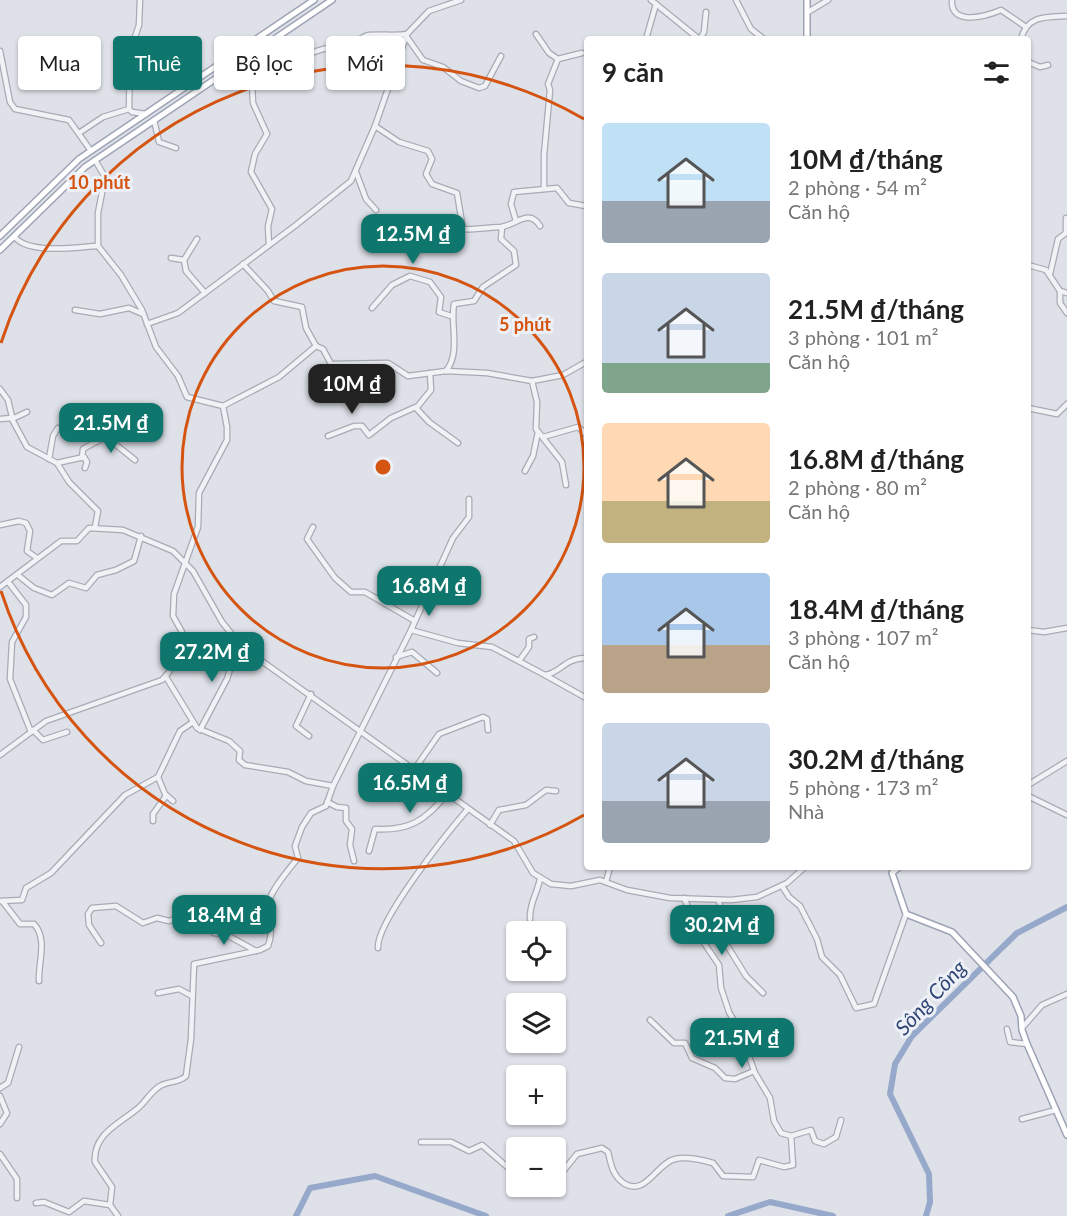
<!DOCTYPE html>
<html lang="vi">
<meta charset="utf-8">
<style>
body{margin:0;font-family:Lato,sans-serif;background:#f2f2f2;color:#222;height:100vh;display:flex;flex-direction:column;font-size:22px;white-space:nowrap}
*{box-sizing:border-box;margin:0}
p{font-size:20px;color:#767676}
.icon{flex:none;width:33px;height:33px;fill:none;stroke:currentColor;stroke-width:2;stroke-linecap:round;stroke-linejoin:round}
.map{position:relative;flex:1;overflow:hidden}
.details{position:absolute;left:584px;top:36px;width:447px;height:834px;display:flex;flex-direction:column;background:#fff;border-radius:6px;box-shadow:0 2px 4px #0004}
.details>*{flex:none}
.top-card{position:absolute;left:18px;top:36px;width:476px;height:54px;display:flex;gap:12px}
.controls{position:absolute;left:506px;top:921px;display:grid;gap:12px}
.controls a{display:grid;place-items:center;width:60px;height:60px;border-radius:6px;background:#fff;box-shadow:0 2px 4px #0004;font-size:30px}
.price{position:absolute;translate:-50% -51px;padding:0 14px;border-radius:12px;background:#0f766e;color:#fff;font-size:20px;line-height:39px;filter:drop-shadow(0 2px 3px #0008)}
.price::after{content:'';position:absolute;left:50%;top:36px;width:18px;height:14px;margin-left:-9px;background:inherit;clip-path:polygon(0 0,100% 0,50% 100%)}
.price.selected{background:#222;color:#fff}
ul{padding:0;list-style:none}
li{display:flex;align-items:center;gap:18px;height:150px;padding:0 18px}
li span{display:grid;place-items:center;flex:none;width:168px;height:120px;border-radius:6px;color:#555}
li>.icon{margin-inline-start:auto}
span .icon{width:72px;height:72px;fill:#fffc;stroke-width:1}
li b{font-size:26px}
h2{display:flex;justify-content:space-between;align-items:center;height:72px;padding:0 18px;font-size:26px}
.tag{padding:0 21px;border-radius:6px;background:#fff;box-shadow:0 2px 4px #0004;font-size:21px;line-height:54px}
.tag.selected{background:#0f766e;color:#fff}
.map>svg:first-child{display:block}
</style>
<div class="map">
<svg width="1067" height="1216" viewBox="0 0 1067 1216">
<rect width="100%" height="100%" fill="#dee1e8"/>
<g fill="none" stroke-linecap="round" stroke-linejoin="round">
<g stroke="#97a9ca" stroke-width="6">
<path d="M296,1216L310,1188L375,1176L486,1216"/>
<path d="M728,1216L770,1202L833,1216"/>
<path d="M926,1216L930,1202L929,1174L890,1094L895,1064L912,1036L1017,933L1067,907"/>
</g>
<defs>
<g id="minor">
<path d="M140,0L139,25L130,52L129,109L132,112L146,114"/>
<path d="M651,0L699,39"/>
<path d="M736,0L751,29L764,39"/>
<path d="M952,0C950,27 987,16 1001,10L1026,27"/>
<path d="M808,12L828,0"/>
<path d="M536,34L549,53L558,59L582,53"/>
<path d="M406,36L423,60L443,67L461,81L479,88L485,86L501,56"/>
<path d="M646,39L656,4"/>
<path d="M700,39L704,32L706,12"/>
<path d="M1021,39C1027,15 1047,17 1067,16"/>
<path d="M0,51L10,102L15,109L69,120L91,151"/>
<path d="M1028,62L1040,67L1048,65"/>
<path d="M227,71L234,80L252,83L265,70L279,63L292,68C314,46 325,50 352,43C358,41 363,36 369,35C382,34 394,36 407,34"/>
<path d="M252,83L253,103L267,134L255,154L251,172L272,209L268,226L269,245"/>
<path d="M154,120L159,142L176,148"/>
<path d="M375,126L399,142L428,151L432,159L426,174L432,184L457,193L463,229C469,230 494,227 501,227C516,225 529,208 540,226"/>
<path d="M79,133L103,117L129,109"/>
<path d="M95,160L105,177L98,213V246L121,275L142,310L156,347L178,376L187,397L223,406L279,377L316,346L323,349L331,364L388,363L408,376L446,371L487,373L532,381L563,375L586,362"/>
<path d="M356,172L366,199L376,210"/>
<path d="M544,188V155L550,90L548,84L558,59"/>
<path d="M516,221L511,204L514,192L557,188L569,203L586,206"/>
<path d="M14,236C27,255 76,247 98,246"/>
<path d="M171,258L184,260L197,239"/>
<path d="M184,260L186,271L205,293"/>
<path d="M243,264L268,291L274,301L302,307L306,328L316,346"/>
<path d="M1028,265L1046,270L1060,291L1067,293"/>
<path d="M1050,274L1058,239L1066,233V218"/>
<path d="M1060,291V303L1067,313"/>
<path d="M372,308L392,285L410,276L430,282L441,297L439,312L451,316"/>
<path d="M75,310L100,314L129,308L143,314"/>
<path d="M147,324L178,313L296,225L351,181L375,126L407,34L429,11L461,0"/>
<path d="M446,371C461,353 450,324 454,304L474,301L483,287L516,265L514,251L501,239L502,227"/>
<path d="M532,381L537,402L536,429L562,462L566,485"/>
<path d="M0,389L8,400L13,421L27,447L57,463L69,482L98,511L95,527"/>
<path d="M416,408L429,422L458,443"/>
<path d="M1028,408L1057,414L1067,404"/>
<path d="M0,419L12,418"/>
<path d="M12,419L27,412"/>
<path d="M328,436L354,426H362L369,435L391,418L418,406L431,390L430,373"/>
<path d="M543,437L578,427L586,434"/>
<path d="M82,458L83,449L103,438L115,444L135,460"/>
<path d="M49,459L53,436L58,428"/>
<path d="M57,463L84,457L87,462L85,468"/>
<path d="M525,471L533,456L538,432"/>
<path d="M0,525L19,521L26,523L30,531L27,551L37,558"/>
<path d="M313,527L307,539L335,578L351,592H365L415,621"/>
<path d="M19,576L34,588L52,595L69,583L86,588L97,575L116,570L134,561L141,536"/>
<path d="M9,583L26,605V617L12,642L10,679L31,732"/>
<path d="M0,587L61,541H77L89,528L123,530L173,551L193,571L222,622L242,647L514,841L533,873L551,884L571,886L600,880L627,890L670,898L731,900L757,897L787,883L805,867"/>
<path d="M411,630L458,643L492,647L545,675C561,673 564,658 586,658"/>
<path d="M1028,630L1044,632L1067,628"/>
<path d="M396,657L412,652L437,673"/>
<path d="M519,661L529,647V639L534,637"/>
<path d="M545,675L586,698"/>
<path d="M166,677L197,728L229,741L240,751L239,760L245,765L288,772L306,781L333,786"/>
<path d="M33,730L43,740L67,732"/>
<path d="M200,730L227,679L233,659L242,647"/>
<path d="M309,736L296,726L311,694"/>
<path d="M0,755L46,721L162,680L169,672L182,642V632L173,616L174,594L198,527L199,493L227,440V427L223,406"/>
<path d="M414,770L439,734L483,717L487,719L488,730"/>
<path d="M1028,785L1067,761"/>
<path d="M1028,796L1067,815"/>
<path d="M173,801L165,794L158,777L180,731L193,722"/>
<path d="M327,802L337,807L346,808V821L352,829L350,845L354,861"/>
<path d="M153,821V814L166,796"/>
<path d="M490,825L499,810L526,805L546,790L556,791"/>
<path d="M369,851L375,829C409,831 425,821 447,794"/>
<path d="M606,882L610,867"/>
<path d="M782,886L789,897L800,906L817,939L822,957L840,975L856,1008L874,1004L906,914"/>
<path d="M684,898L704,943L719,965L721,988L729,1012L740,1032L755,1073L770,1098L774,1121L781,1133L791,1136L811,1130L815,1141L824,1144L836,1137L841,1120"/>
<path d="M719,900L725,942L746,976L763,993"/>
<path d="M0,901L22,900L26,888L51,873L125,795L158,777"/>
<path d="M3,902L20,924H34C48,939 38,963 39,981"/>
<path d="M530,919C529,904 537,894 540,879"/>
<path d="M101,943L89,925L88,914L92,908L116,906L143,923L157,918L169,921L181,917L203,922L214,933L227,935L256,951"/>
<path d="M378,948C376,922 448,832 467,810"/>
<path d="M158,993L179,989L192,996"/>
<path d="M650,1020L674,1043H685L692,1058L715,1068L725,1078L735,1079L754,1071"/>
<path d="M1022,1028L1042,1005L1067,994"/>
<path d="M1007,1029L1010,1042L1027,1044"/>
<path d="M0,1088L8,1083L19,1047"/>
<path d="M0,1096L7,1113L0,1124"/>
<path d="M1022,1119L1056,1110"/>
<path d="M421,1142H451L469,1151L482,1145L512,1171L516,1172"/>
<path d="M0,1154L17,1179V1198"/>
<path d="M555,1168L564,1170L577,1154L602,1148L608,1152C611,1165 613,1177 625,1184C646,1196 657,1163 675,1159C687,1156 702,1160 713,1163L723,1176L753,1177L759,1160L784,1167L793,1165L791,1136"/>
<path d="M36,1203L44,1202L69,1212L84,1201L110,1205"/>
<path d="M118,1216L110,1205L112,1187L95,1162C93,1134 119,1124 137,1109C145,1103 150,1092 160,1086C168,1081 179,1083 186,1076L191,1039L194,964L260,950L268,946C274,931 268,921 268,907C267,894 290,868 298,858L295,846L302,827L311,813L326,806L333,786L411,630L453,538L469,517V499"/>
</g>
<g id="major">
<path d="M807,0V39"/>
<path d="M0,236L79,159L314,0"/>
<path d="M0,250L85,167L332,0"/>
<path d="M899,867L892,873L906,914L952,932L1013,997L1021,1016L1022,1030L1027,1044L1067,1135"/>
</g>
</defs>
<use href="#minor" stroke="#a7abb6" stroke-width="7"/>
<use href="#major" stroke="#9da3b5" stroke-width="8"/>
<use href="#minor" stroke="#f1f2f6" stroke-width="4.5"/>
<use href="#major" stroke="#fff" stroke-width="5"/>
</g>
<g fill="none" stroke="#d55411" stroke-width="3">
<circle cx="383" cy="467" r="201"/>
<path d="M584 815A402 402 0 0 1 1 591M1 343A402 402 0 0 1 584 119"/>
</g>
<g text-anchor="middle" stroke-width="6" stroke-linejoin="round" paint-order="stroke">
<g font-size="21" font-style="italic" fill="#2f4575" stroke="#edf0f6">
<text transform="translate(931 998) rotate(-47)" y="7">Sông Công</text>
</g>
</g>
<circle cx="383" cy="467" r="9" fill="#d55411" stroke="#edf0f6" stroke-width="3"/>
<g font-size="18" text-anchor="middle" font-weight="bold" fill="#d55411" stroke="#edf0f6" stroke-width="6" stroke-linejoin="round" paint-order="stroke">
<text x="99" y="189">10 phút</text>
<text x="525" y="331">5 phút</text>
</g>
</svg>
<div class="controls">
<a><svg class="icon" aria-label="locate" viewBox="0 0 24 24"><circle cx="12" cy="12" r="6"/><path d="M12 2v4M12 18v4M2 12h4M18 12h4"/></svg></a>
<a><svg class="icon" aria-label="layers" viewBox="0 0 24 24"><path d="M12 4l9 5-9 5-9-5zM3 14l9 5 9-5"/></svg></a>
<a>+</a>
<a>−</a>
</div>
<b class="price" style="left:413px;top:265px">12.5M ₫</b>
<b class="price selected" style="left:352px;top:415px">10M ₫</b>
<b class="price" style="left:111px;top:454px">21.5M ₫</b>
<b class="price" style="left:429px;top:617px">16.8M ₫</b>
<b class="price" style="left:212px;top:683px">27.2M ₫</b>
<b class="price" style="left:410px;top:814px">16.5M ₫</b>
<b class="price" style="left:224px;top:946px">18.4M ₫</b>
<b class="price" style="left:722px;top:956px">30.2M ₫</b>
<b class="price" style="left:742px;top:1069px">21.5M ₫</b>
<div class="top-card">
<a class="tag">Mua</a>
<a class="tag selected">Thuê</a>
<a class="tag">Bộ lọc</a>
<a class="tag">Mới</a>
</div>
<section class="details">
<h2>9 căn<svg class="icon" aria-label="filters" viewBox="0 0 24 24"><path d="M4 7h16M4 17h16"/><circle cx="9" cy="7" r="2"/><circle cx="15" cy="17" r="2"/></svg></h2>
<ul>
<li><span style="background:linear-gradient(#bfe0f5 65%,#9aa5b1 0)"><svg class="icon" aria-label="home" viewBox="0 0 24 24"><path d="M3 11l9-7 9 7M6 9v11h12V9"/></svg></span><div><b>10M ₫/tháng</b><p>2 phòng · 54 m²</p><p>Căn hộ</p></div></li>
<li><span style="background:linear-gradient(#c9d6e8 75%,#7fa58c 0)"><svg class="icon" aria-label="home" viewBox="0 0 24 24"><path d="M3 11l9-7 9 7M6 9v11h12V9"/></svg></span><div><b>21.5M ₫/tháng</b><p>3 phòng · 101 m²</p><p>Căn hộ</p></div></li>
<li><span style="background:linear-gradient(#ffd9b3 65%,#c2b280 0)"><svg class="icon" aria-label="home" viewBox="0 0 24 24"><path d="M3 11l9-7 9 7M6 9v11h12V9"/></svg></span><div><b>16.8M ₫/tháng</b><p>2 phòng · 80 m²</p><p>Căn hộ</p></div></li>
<li><span style="background:linear-gradient(#a9c7e8 60%,#b9a48a 0)"><svg class="icon" aria-label="home" viewBox="0 0 24 24"><path d="M3 11l9-7 9 7M6 9v11h12V9"/></svg></span><div><b>18.4M ₫/tháng</b><p>3 phòng · 107 m²</p><p>Căn hộ</p></div></li>
<li><span style="background:linear-gradient(#c9d6e8 65%,#9aa5b1 0)"><svg class="icon" aria-label="home" viewBox="0 0 24 24"><path d="M3 11l9-7 9 7M6 9v11h12V9"/></svg></span><div><b>30.2M ₫/tháng</b><p>5 phòng · 173 m²</p><p>Nhà</p></div></li>
</ul>
</section>
</div>
